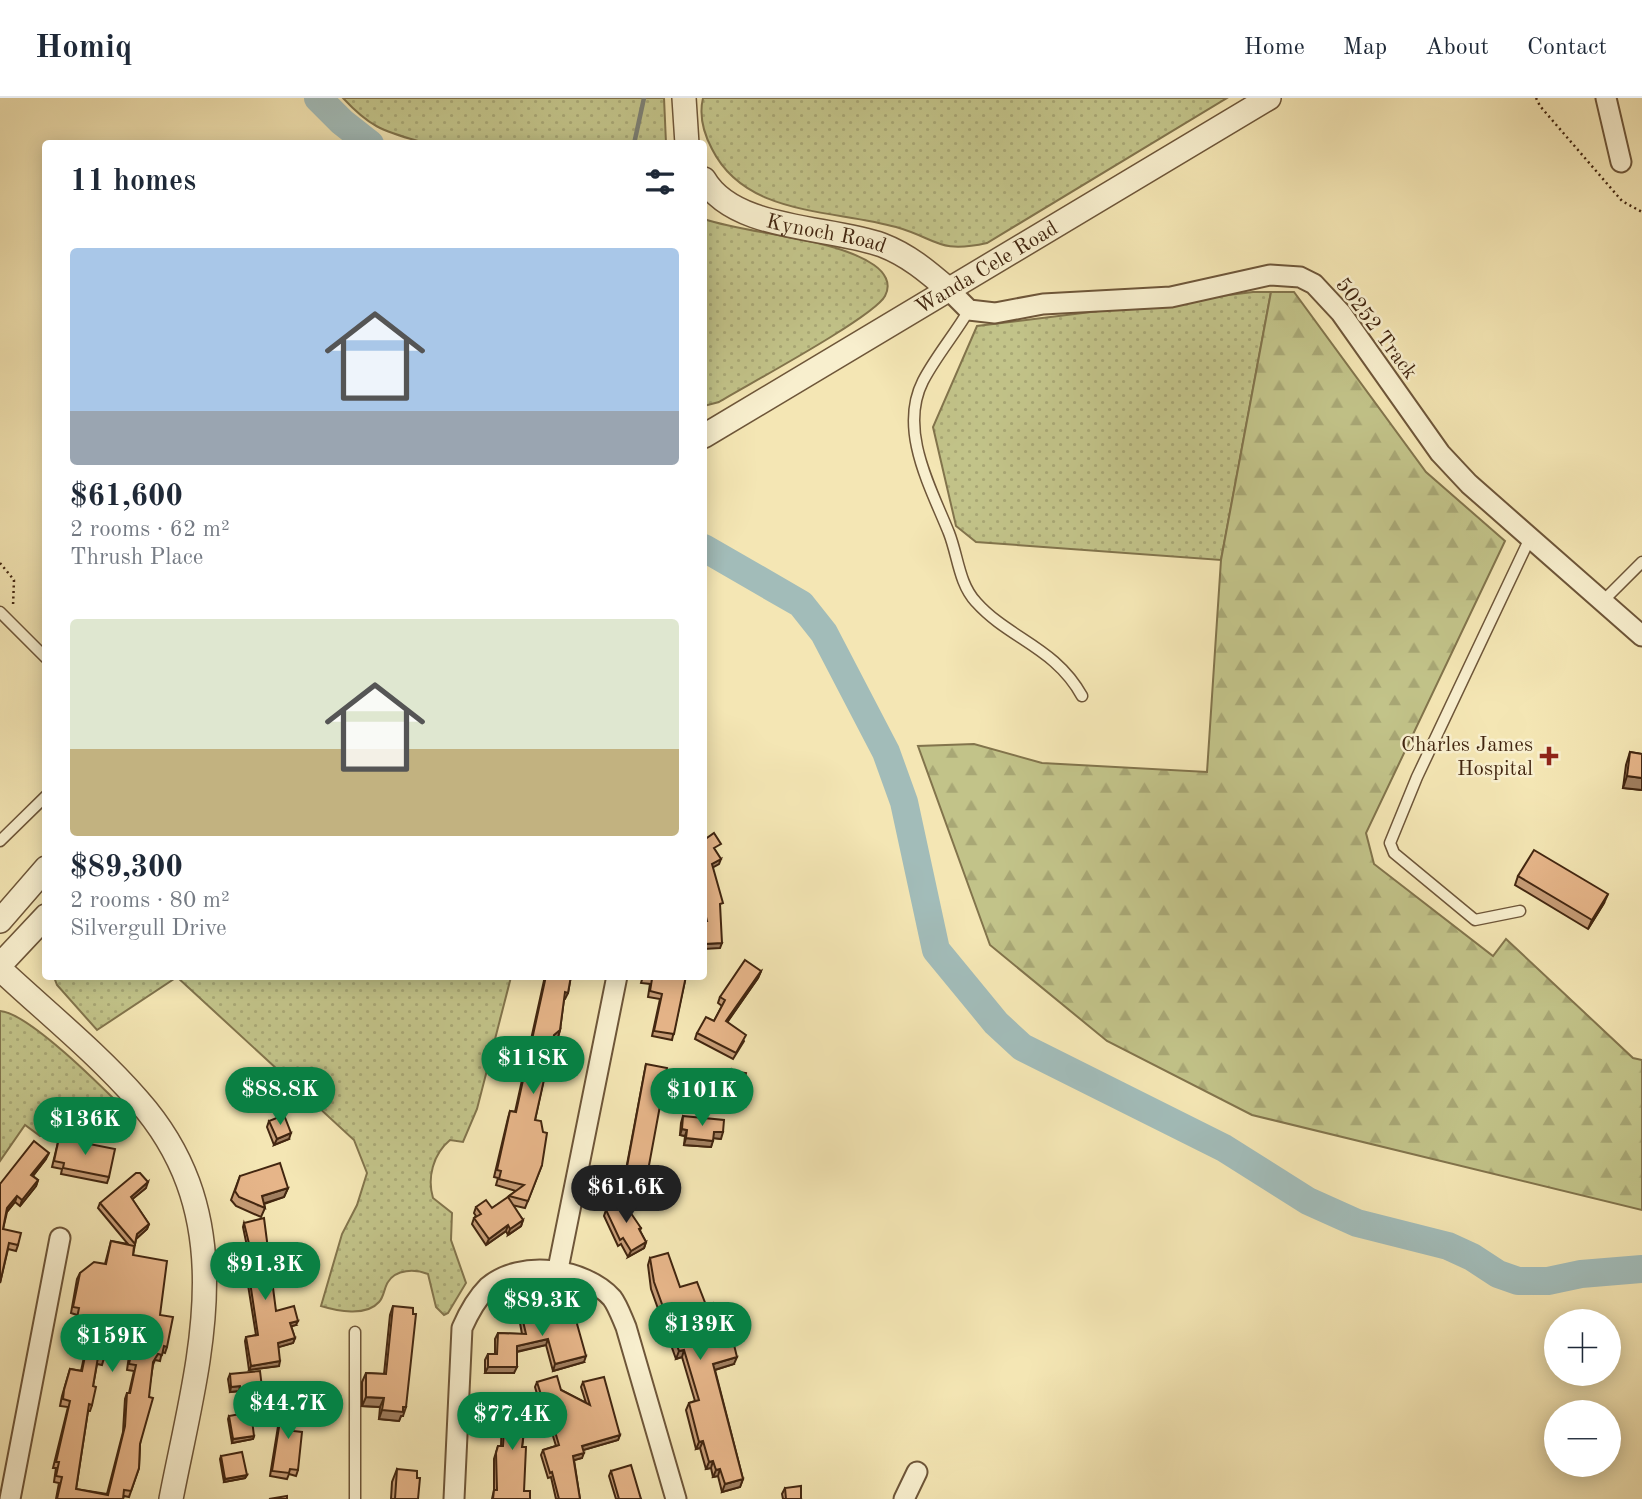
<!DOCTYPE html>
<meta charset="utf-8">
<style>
body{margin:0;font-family:"Old Standard TT",serif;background:#f2f2f3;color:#1f2937;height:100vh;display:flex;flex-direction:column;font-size:26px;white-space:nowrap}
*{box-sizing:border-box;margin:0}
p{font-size:23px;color:#747a83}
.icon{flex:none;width:38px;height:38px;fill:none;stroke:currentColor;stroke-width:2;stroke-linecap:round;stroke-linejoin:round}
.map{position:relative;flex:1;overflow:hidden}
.panel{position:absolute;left:42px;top:42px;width:665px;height:840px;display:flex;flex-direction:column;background:#fff;border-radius:7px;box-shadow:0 4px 18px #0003}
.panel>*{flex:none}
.tools{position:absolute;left:1544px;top:1211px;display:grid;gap:14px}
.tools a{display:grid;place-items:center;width:77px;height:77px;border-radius:50%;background:#fff;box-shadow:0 4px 18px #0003;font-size:35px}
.price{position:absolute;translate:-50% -60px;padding:0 16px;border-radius:24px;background:#0b8043;color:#fff;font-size:23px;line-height:46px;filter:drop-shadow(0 2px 4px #0008)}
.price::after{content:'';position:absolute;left:50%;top:42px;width:21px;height:16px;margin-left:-10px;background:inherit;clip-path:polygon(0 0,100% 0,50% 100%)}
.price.active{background:#222;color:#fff}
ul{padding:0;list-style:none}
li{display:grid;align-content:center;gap:14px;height:371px;padding:0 28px}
li span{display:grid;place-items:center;height:217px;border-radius:7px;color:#555}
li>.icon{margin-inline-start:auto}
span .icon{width:126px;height:126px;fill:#fffc;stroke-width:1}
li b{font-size:30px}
h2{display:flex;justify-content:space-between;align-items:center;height:84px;padding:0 28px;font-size:30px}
header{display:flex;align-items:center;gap:42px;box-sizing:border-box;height:98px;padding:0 35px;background:#fff;border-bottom:2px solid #e0e1e3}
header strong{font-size:33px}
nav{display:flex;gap:38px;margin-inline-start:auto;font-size:24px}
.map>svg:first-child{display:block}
</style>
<header>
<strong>Homiq</strong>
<nav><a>Home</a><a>Map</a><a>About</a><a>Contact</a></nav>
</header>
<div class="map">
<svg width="1642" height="1401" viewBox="0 0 1642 1401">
<defs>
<pattern id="grass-dots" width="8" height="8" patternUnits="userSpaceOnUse" patternTransform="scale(1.75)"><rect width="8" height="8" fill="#c2c389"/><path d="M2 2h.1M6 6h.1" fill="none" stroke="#a8a775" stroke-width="1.8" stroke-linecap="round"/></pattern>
<pattern id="forest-firs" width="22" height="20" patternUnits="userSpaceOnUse" patternTransform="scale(1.75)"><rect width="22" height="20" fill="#c2c389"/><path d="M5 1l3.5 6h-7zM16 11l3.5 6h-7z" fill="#a8a775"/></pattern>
</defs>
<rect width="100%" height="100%" fill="#f4e6b4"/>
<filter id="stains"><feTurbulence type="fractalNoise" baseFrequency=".00286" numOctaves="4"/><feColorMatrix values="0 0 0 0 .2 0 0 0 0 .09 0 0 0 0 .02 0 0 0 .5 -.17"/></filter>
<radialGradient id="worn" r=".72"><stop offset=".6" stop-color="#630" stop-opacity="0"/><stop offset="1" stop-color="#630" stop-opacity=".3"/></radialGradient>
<g fill="url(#grass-dots)" stroke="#82744c" stroke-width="2">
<path d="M343,0H664L666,45L418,43C382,33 369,28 343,0Z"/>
<path d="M703,0H1227L987,145C938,156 938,141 896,129C833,111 746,119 712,51C704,36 699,17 703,0Z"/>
<path d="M704,121C751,137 833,139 874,167C884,174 892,185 885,198C874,219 747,287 719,304L704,308Z"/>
<path d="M1253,194H1271L1221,462L976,444L956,428L933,329L977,228Z"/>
<path d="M54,879H511L477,1011L463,1044L450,1042C433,1056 427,1080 433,1100L452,1115L451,1142L466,1185L448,1215L444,1217L436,1209L428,1176C415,1171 396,1171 388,1184C384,1190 384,1199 379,1204C366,1219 337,1213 321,1208L342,1136L357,1107L367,1075L354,1042L177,879L97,932L57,887Z"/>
<path d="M0,913C30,915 109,996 133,1020L97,1034L40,1038L25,1027L0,1063Z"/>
</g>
<path fill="url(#forest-firs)" stroke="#82744c" stroke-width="2" d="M1271,194H1294L1426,374L1505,443L1366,735L1374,766L1493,858L1506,841L1633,960L1642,962V1112L1252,1017L1107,943L990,847L918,648L974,646L1042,665L1207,674L1221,462Z"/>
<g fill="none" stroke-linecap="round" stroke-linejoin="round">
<path stroke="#7c8075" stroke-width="4.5" d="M634,46L644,0"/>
<g stroke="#a2bcb9" stroke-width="28">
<path d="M318,0L342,24L370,46"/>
<path d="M704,450L801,506L824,535L886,654L904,704L936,852L996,925L1022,949L1224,1050L1308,1103L1357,1125L1448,1148L1472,1159L1498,1176L1518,1183H1548L1581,1176L1642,1171"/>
</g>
<defs>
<g id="service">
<path d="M969,212C955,236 936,258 923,283C898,332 931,390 949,435C958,458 959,486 976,504C1009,541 1055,549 1082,598"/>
<path d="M1602,504L1642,464"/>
<path d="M0,514L46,560"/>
<path d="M0,743L46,698"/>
<path d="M1520,813L1475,822L1394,755L1390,745L1417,679L1530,440"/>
<path d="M355,1401V1234"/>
</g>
<g id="minor">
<path d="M1606,0L1621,64"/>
<path d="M949,192L969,212L995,215L1043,206L1171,199L1270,177L1300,179L1314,186L1341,215L1440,355L1469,386L1642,538"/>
<path d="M558,1171L617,878"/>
<path d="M10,1401L60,1140"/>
<path d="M454,1401L462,1230C469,1214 476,1201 488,1189C520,1161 585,1170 612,1200C618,1208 622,1220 626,1229L676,1401"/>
<path d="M904,1401L917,1374"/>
</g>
<g id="tertiary">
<path d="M684,0L687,46"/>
<path id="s1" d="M704,81C734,133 830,128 882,147C908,157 927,173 949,192"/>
<path id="s2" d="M704,338L1269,0"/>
<path d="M0,823L46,770"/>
<path d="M0,867L46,818"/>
<path d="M0,871C46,914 97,955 138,1002C244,1122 198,1262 171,1401"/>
</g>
</defs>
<use href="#service" stroke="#6e5639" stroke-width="13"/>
<use href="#minor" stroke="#6e5639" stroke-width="23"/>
<use href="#tertiary" stroke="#6e5639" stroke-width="26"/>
<g stroke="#422610" stroke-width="2.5" stroke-dasharray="2 3.5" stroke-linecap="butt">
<path d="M1536,0L1540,8L1622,103L1642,114"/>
<path d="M0,465L14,482L13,508"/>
</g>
<use href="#service" stroke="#f8efce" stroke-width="10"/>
<use href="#minor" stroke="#f8efce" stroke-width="19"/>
<use href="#tertiary" stroke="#f8efce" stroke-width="23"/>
</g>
<g fill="#c69c76" stroke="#422610" stroke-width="2" fill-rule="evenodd">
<path d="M1630,654L1642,656V692L1623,690L1626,667Z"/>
<path d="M1518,778L1604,805L1588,831L1515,787Z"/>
<path d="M761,873L758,880L727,924L744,943L733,961L695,941L697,935L714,923L722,908L718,905L720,899Z"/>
<path d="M545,878H571L568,895L565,901H564L560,932L558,939L552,943L535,1022L542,1067L525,1110L512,1107L523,1122L521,1128L508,1137L506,1133L486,1147L472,1126L474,1120L476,1118L474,1115L476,1109L492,1110L508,1100L509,1098L516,1093L496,1087L498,1080L494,1079L508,1020L510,1013L515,1014Z"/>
<path d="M643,878H686L672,942L652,938L660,901L648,899L650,886L641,885Z"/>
<path d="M646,966L647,1078L645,1081L625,1077Z"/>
<path d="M698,972L726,977H731L732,973L741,1003L739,1010L692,1002L696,979Z"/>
<path d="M683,1018L721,1041L713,1040L711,1049L684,1047L685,1038L680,1037L681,1025Z"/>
<path d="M269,1023L289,1041L274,1047L267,1029Z"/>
<path d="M59,1040L109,1079L107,1085L61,1076L62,1071L52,1069Z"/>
<path d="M46,1061L33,1078L38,1082L36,1088L20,1108L15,1104L7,1114L3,1131L18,1147L16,1153L8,1151L0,1185V1086Z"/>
<path d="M240,1078L288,1090L284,1099L264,1106L265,1110L261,1119L236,1108L231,1102Z"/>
<path d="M146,1090L132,1101L149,1126L147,1131L136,1141L133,1157L160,1217L167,1249L165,1255L162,1254L160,1263L155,1262L153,1267L140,1346L139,1370L129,1399L124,1398L123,1401H56L59,1385L54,1384L56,1370H53L68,1309L60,1308L62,1298L70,1271L81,1273L86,1250L83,1249L85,1239L72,1237L77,1217L71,1215L77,1181L80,1175L105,1166L111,1143L128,1146L98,1110L100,1105ZM106,1253L129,1258L127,1272L134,1273L129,1295H127L125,1301L123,1334L107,1396L76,1391L88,1313H90L92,1307L93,1288L97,1266L102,1267Z"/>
<path d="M606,1112L641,1130L640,1133L646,1144L644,1150L628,1159L621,1146L618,1148L604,1118Z"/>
<path d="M244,1125L276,1213L296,1227L291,1228L295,1240L293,1245L278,1249L279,1268L249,1272L245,1243L246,1239L256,1237L245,1168L247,1164L250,1163L243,1129Z"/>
<path d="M650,1160L680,1189L706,1207L734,1266L715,1272L743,1381L740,1389L722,1394L718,1378L713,1379L711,1370L706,1371L700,1350L696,1351L686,1312L689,1305L695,1303L682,1259L676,1261L651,1191L648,1167Z"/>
<path d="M393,1208L403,1318H401L399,1323L379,1321L380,1309L362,1308V1284L366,1275L384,1276L390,1217Z"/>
<path d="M522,1219L584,1264L553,1273L546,1247L517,1254L514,1275H485V1262L488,1256H495V1241L498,1235L522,1236L520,1225Z"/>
<path d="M230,1276L261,1303L240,1305L239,1293L230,1294L228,1281Z"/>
<path d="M537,1284L561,1292L586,1305L581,1289L583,1284L620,1337L618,1342L583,1352L582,1360L574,1362L580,1401H556L551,1379L548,1380L541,1357L543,1352L556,1348L549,1325L533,1330L527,1311L522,1349L524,1393L530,1401H492L494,1392V1361L498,1348H501L502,1319H497V1307L500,1300L539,1303L535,1289Z"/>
<path d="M283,1304L293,1333L298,1372L296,1378L289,1376L287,1381L270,1378L281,1310Z"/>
<path d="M229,1318L254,1338L253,1341L232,1345L228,1321Z"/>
<path d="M221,1358L247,1377L245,1380L224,1384L220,1361Z"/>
<path d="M397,1371L418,1401H391L392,1384Z"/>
<path d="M611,1373L641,1401H616L609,1378Z"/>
<path d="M785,1390L801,1401H783L782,1396Z"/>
</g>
<g fill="#a17f60" stroke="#422610" stroke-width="2">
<path d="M1627,678L1642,680V692L1623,690Z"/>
<path d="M721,761L719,766L710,771L712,766Z"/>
<path d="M1608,796L1604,805L1588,831L1592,822Z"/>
<path d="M722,845L720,850L704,851V846Z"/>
<path d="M761,873L758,880L724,929L726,923Z"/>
<path d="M560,932L558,939L551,944L554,937Z"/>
<path d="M682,1031L687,1032L685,1038L680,1037Z"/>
<path d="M714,1034H723L721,1041L712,1040Z"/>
<path d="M291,1035L289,1041L274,1047L277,1041Z"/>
<path d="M686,1040L713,1043L711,1049L684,1047Z"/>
<path d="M49,1055L46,1061L29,1083L31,1077Z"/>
<path d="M38,1082L36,1088L20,1108L22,1102Z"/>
<path d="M148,1084L146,1090L129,1104L131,1099Z"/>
<path d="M288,1090L284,1099L259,1107L262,1098Z"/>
<path d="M17,1098L15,1104L5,1116L7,1110Z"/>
<path d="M523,1122L521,1128L508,1137L510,1131Z"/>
<path d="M149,1126L147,1131L135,1142L137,1136Z"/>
<path d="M508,1127L506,1133L486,1147L489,1141Z"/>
<path d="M646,1144L644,1150L628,1159L631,1153Z"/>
<path d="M298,1223L296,1227L289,1229L290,1225Z"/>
<path d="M295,1240L293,1245L276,1250L278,1245Z"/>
<path d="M548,1241L546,1247L515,1254L517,1248Z"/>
<path d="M684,1252L682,1259L676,1261L679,1253Z"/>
<path d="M586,1258L584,1264L553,1273L555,1266Z"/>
<path d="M737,1259L734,1266L711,1273L713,1266Z"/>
<path d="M280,1263L279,1268L249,1272L251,1268Z"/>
<path d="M488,1269H517L514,1275H485Z"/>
<path d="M240,1288L239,1293L230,1294L231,1289Z"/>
<path d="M263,1298L261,1303L240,1305L242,1300Z"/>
<path d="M366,1299L384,1300L380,1309L362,1308Z"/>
<path d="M403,1309H406L403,1318H401L399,1323L379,1321L382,1312Z"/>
<path d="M499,1313H505L502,1319H497Z"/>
<path d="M551,1320L549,1325L533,1330L535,1325Z"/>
<path d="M620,1337L618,1342L580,1353L582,1348Z"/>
<path d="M254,1338L253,1341L232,1345L233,1341Z"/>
<path d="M703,1343L700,1350L696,1351L699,1344Z"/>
<path d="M584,1355L582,1360L571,1363L573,1358Z"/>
<path d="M713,1363L711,1370L706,1371L709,1364Z"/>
<path d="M720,1371L718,1378L713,1379L716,1372Z"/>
<path d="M247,1377L245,1380L224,1384L225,1381Z"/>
<path d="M743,1381L740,1389L722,1394L725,1386Z"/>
</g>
<g fill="#e6b589" stroke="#422610" stroke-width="2" fill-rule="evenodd">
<path d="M1630,654L1642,656V680L1627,678Z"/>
<path d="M714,735L721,746L714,750L721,761L712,766L723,805L720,806L722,845L704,846V823H707L704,811V742Z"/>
<path d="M1534,752L1608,796L1592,822L1518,778Z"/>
<path d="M745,862L761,873L726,923L746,937L736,955L697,935L706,919L714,923L725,902L720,899Z"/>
<path d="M546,878H571L568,895L565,894L560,932L554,937L535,1022L541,1023L543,1034L547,1035L542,1067L528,1103L509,1098L524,1087L499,1081L501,1073L497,1072L510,1013L516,1014Z"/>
<path d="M644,878H686L674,936L654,933L662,896L650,893L652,881L643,879Z"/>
<path d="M646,966L667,970L647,1078L626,1074Z"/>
<path d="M698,972L726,977H731L732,973L746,975L741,1003L694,996Z"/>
<path d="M284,1017L291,1035L277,1041L269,1023Z"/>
<path d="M683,1018L724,1022L723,1034H714L713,1043L686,1040L687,1032L682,1031Z"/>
<path d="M59,1040L115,1051L109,1079L63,1070L64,1065L54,1063Z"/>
<path d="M34,1043L49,1055L31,1077L38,1082L22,1102L17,1098L7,1110L3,1131L21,1135L18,1147L9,1145L0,1185V1086Z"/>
<path d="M280,1065L288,1090L262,1098L265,1110L239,1099L235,1093L240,1078Z"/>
<path d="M136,1075H140L148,1084L131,1099L149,1126L137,1136L135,1146L100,1105Z"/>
<path d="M508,1099L523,1122L510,1131L508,1127L489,1141L474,1120L481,1116L476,1109L486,1102L492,1110Z"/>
<path d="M622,1102L641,1130L639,1131L646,1144L631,1153L623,1140L620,1142L606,1112Z"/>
<path d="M264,1120L276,1213L294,1208L298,1223L290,1225L295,1240L278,1245L280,1263L251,1268L246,1239L258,1237L247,1164L253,1162L244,1125Z"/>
<path d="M111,1143L134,1148L133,1157L167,1163L160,1217L173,1219L167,1249L164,1248L162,1257L158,1256L153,1264L149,1299L153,1300L140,1346L139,1370L131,1393L124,1392L123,1401H57L62,1379L56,1378L59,1364H56L70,1303L63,1301L64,1292L70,1271L82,1273L88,1243H85L87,1233L75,1230L79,1210L73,1209L80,1175L94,1164L106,1166ZM107,1247L132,1252L129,1266L136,1267L130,1295H127L125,1328L108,1397L76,1391L89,1306L92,1307L96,1289L93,1288L98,1259L104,1261Z"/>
<path d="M668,1155L680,1189L697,1184L706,1207L713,1205L728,1248L734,1247L737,1259L713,1266L743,1381L725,1386L720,1371L716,1372L713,1363L709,1364L703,1343L699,1344L689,1305L699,1302L684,1252L679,1253L654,1184L650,1160Z"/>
<path d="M393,1208L413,1210V1216H416L406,1309H403V1314L382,1312L384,1300L366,1299V1275L386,1276Z"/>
<path d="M572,1208L586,1258L555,1266L548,1241L517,1248V1269H488V1256H497L498,1235L526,1236L522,1219Z"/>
<path d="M260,1273L263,1298L242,1300L240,1288L231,1289L230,1276Z"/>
<path d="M557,1278L561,1292L590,1307L583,1284L604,1279L620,1337L582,1348L584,1355L573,1358L580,1401H559L552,1374L550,1375L543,1352L559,1347L551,1320L535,1325L528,1302L543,1303L537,1284Z"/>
<path d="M500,1300L528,1301L522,1349H526L524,1393H530V1401H493L494,1392H497L496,1355L498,1348H503L505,1313H499Z"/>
<path d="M283,1304L298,1307L293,1333L302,1334L298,1372L290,1371L289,1375L272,1373Z"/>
<path d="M251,1314L254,1338L233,1341L229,1318Z"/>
<path d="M242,1354L247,1377L225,1381L221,1358Z"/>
<path d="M631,1367L641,1401H619L611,1373Z"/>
<path d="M397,1371L417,1373V1380H420L418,1401H395Z"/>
<path d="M801,1388V1401H786L785,1390Z"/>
<path d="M287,1398V1401H269Z"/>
</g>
<path fill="#8f2418" stroke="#f8efce" stroke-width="2.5" d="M1545.5 647.5h7v7h7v7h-7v7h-7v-7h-7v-7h7z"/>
<g text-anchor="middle" stroke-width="5" stroke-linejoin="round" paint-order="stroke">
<g font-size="21" fill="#422610" stroke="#f8efce">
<text dy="7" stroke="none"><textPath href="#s1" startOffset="138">Kynoch Road</textPath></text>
<text dy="7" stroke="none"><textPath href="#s2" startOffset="329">Wanda Cele Road</textPath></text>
<text transform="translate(1377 230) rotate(53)" y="7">50252 Track</text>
</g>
<g font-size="21" fill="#422610" stroke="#f8efce" text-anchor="end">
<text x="1533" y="653">Charles James<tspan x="1533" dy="24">Hospital</tspan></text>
</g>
</g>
<rect width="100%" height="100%" filter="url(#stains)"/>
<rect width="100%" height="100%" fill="url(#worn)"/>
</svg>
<div class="tools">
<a>+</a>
<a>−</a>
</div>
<b class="price" style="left:533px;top:998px">$118K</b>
<b class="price" style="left:280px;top:1029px">$88.8K</b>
<b class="price" style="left:702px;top:1030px">$101K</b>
<b class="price" style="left:85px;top:1059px">$136K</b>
<b class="price active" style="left:626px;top:1127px">$61.6K</b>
<b class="price" style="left:265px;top:1204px">$91.3K</b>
<b class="price" style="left:542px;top:1240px">$89.3K</b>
<b class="price" style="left:700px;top:1264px">$139K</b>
<b class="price" style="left:112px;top:1276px">$159K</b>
<b class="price" style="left:288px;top:1343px">$44.7K</b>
<b class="price" style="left:512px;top:1354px">$77.4K</b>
<section class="panel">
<h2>11 homes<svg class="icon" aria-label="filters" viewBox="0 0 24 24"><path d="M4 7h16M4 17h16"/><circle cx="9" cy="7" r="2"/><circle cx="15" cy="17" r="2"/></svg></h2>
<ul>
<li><span style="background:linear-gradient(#a9c7e8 75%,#9aa5b1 0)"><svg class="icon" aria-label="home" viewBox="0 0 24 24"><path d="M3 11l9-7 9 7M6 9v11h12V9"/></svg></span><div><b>$61,600</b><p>2 rooms · 62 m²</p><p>Thrush Place</p></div></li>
<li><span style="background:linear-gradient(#dfe7d0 60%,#c2b280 0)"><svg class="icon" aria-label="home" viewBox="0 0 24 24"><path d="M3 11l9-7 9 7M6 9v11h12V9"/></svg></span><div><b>$89,300</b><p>2 rooms · 80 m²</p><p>Silvergull Drive</p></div></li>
</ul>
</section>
</div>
